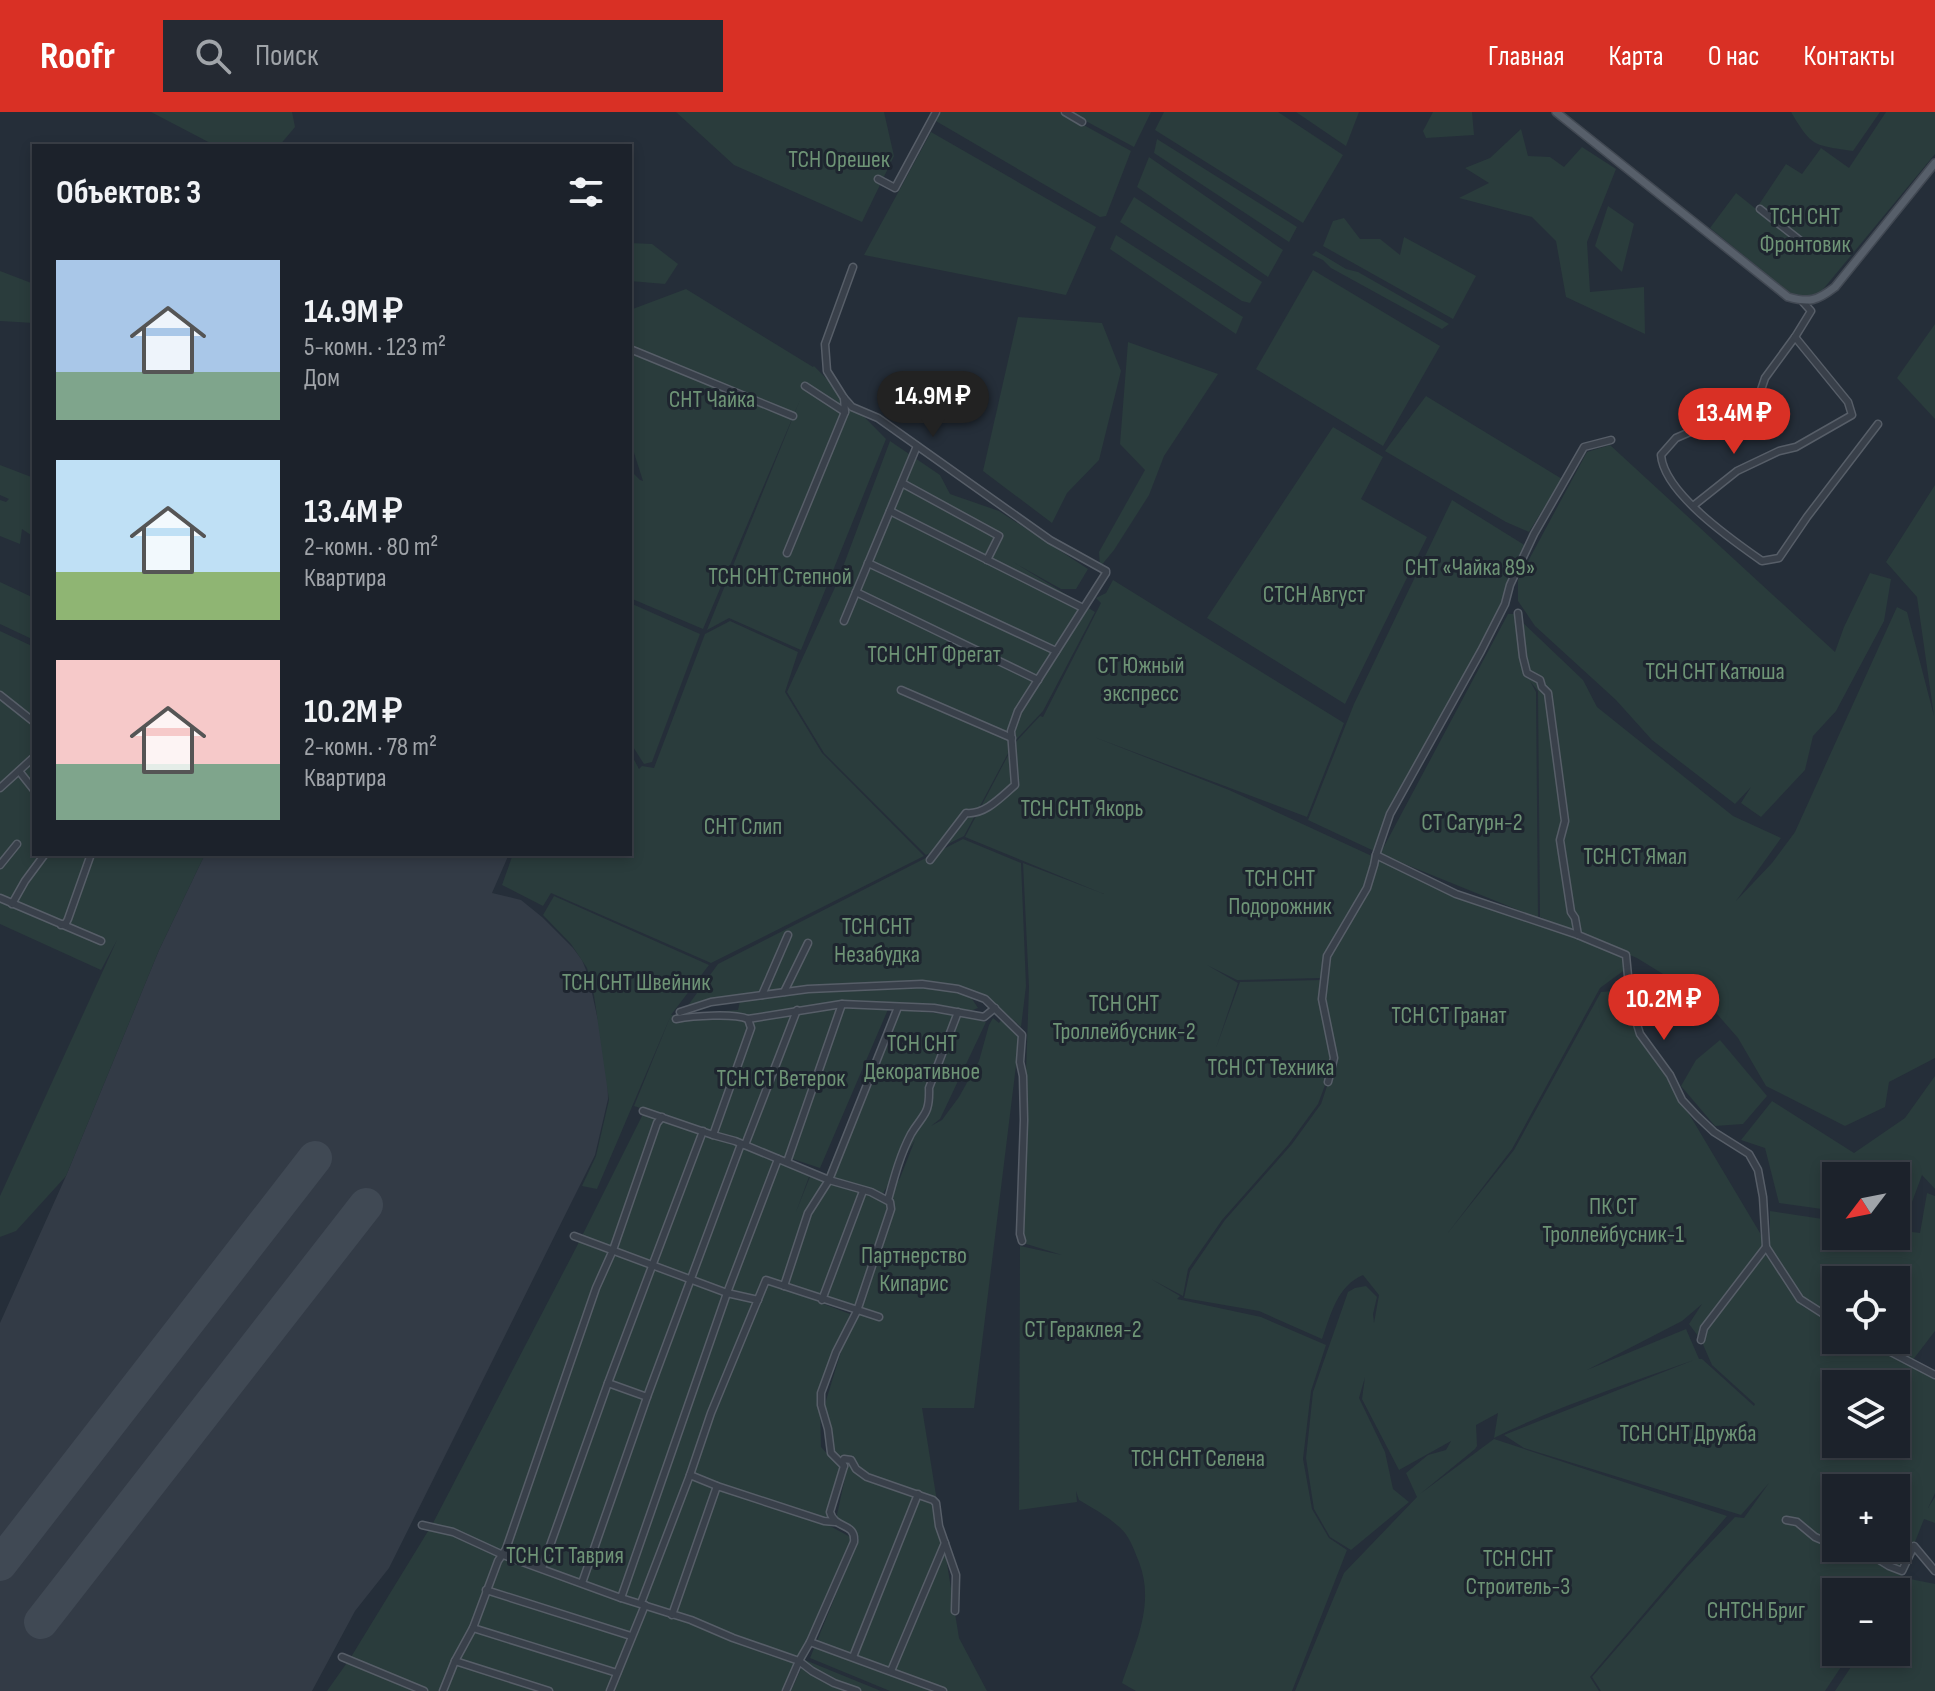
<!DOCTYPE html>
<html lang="ru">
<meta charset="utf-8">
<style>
body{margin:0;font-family:"Sofia Sans Condensed",sans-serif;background:#252a33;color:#f1f3f6;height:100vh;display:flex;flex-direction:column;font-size:30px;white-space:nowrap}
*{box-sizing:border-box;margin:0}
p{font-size:26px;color:#a0a4a9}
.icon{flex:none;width:44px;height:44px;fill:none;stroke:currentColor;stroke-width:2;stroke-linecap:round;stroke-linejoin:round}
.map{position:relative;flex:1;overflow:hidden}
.details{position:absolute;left:32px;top:32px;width:600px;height:712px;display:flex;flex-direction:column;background:#1c222b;border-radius:0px;box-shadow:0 4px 12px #0003,0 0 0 2px #3a3f47}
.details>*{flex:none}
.needle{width:52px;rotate:238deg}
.buttons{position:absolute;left:1822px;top:1050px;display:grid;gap:16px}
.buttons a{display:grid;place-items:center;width:88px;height:88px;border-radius:0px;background:#1c222b;box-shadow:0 4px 12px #0003,0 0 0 2px #3a3f47;font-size:40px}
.price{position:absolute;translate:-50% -68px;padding:0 18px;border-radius:28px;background:#d93025;color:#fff;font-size:26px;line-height:52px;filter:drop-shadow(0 2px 4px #0008)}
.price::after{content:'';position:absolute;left:50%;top:48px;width:24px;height:18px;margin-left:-12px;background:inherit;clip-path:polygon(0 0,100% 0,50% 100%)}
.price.selected{background:#222;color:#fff}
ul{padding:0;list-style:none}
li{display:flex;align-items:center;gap:24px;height:200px;padding:0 24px}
li span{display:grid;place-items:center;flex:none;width:224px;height:160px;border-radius:0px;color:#555}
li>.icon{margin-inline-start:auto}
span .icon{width:96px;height:96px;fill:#fffc;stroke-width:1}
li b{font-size:34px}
h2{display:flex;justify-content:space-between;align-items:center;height:96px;padding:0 24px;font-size:34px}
header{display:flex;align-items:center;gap:48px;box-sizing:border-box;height:112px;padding:0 40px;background:#d93025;color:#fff}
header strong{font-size:38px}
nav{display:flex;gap:44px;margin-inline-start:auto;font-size:28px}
.search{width:560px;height:72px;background:#252a33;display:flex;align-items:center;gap:20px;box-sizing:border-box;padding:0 28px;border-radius:0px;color:#a0a4a9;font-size:30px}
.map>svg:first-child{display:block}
</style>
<header>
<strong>Roofr</strong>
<div class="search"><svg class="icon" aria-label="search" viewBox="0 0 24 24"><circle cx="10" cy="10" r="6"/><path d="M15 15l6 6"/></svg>Поиск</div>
<nav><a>Главная</a><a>Карта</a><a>О нас</a><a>Контакты</a></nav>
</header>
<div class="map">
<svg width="1935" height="1579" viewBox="0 0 1935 1579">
<rect width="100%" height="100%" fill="#252e39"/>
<path fill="#333b46" d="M205,742H509L492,781L521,788L542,805L573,836L582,848L588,863L607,949L608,987L595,1043L389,1456L355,1499L312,1579H0V1211L66,1064L159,838Z"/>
<g fill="#2a3c3c" fill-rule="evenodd">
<path d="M151,0H292L295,15L279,34H216Z"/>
<path d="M676,0H884L894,44L862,110L734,53Z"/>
<path d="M932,0H1060L1131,39L1106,104L1100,105L929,5Z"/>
<path d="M1069,0H1151L1134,35Z"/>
<path d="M1164,0H1278L1343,43L1303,111L1155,18Z"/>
<path d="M1296,0H1359L1346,34Z"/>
<path d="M1433,0H1472L1474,23L1426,26L1423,19Z"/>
<path d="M1791,0H1880L1853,39C1813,33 1812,35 1791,0Z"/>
<path d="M1886,0H1935V42L1820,181L1801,186L1790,181L1710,116L1736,81L1756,97L1786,52L1802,62L1821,36L1849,56Z"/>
<path d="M1521,17L1528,44L1550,45L1564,55L1582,35L1616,57L1587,130L1590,180L1644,175L1645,222L1566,185L1556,129L1532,105L1459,86L1489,71L1465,56L1490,46Z"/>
<path d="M931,20L1096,115L1066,183L864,143Z"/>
<path d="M1157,27L1297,115L1289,130L1154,41Z"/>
<path d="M1149,45L1283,138L1268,165L1137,75Z"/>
<path d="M1134,85L1262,170L1250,191L1242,189L1120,110Z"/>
<path d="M1608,94L1634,112L1622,160L1595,134Z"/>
<path d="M1344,106L1360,127H1380L1400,143L1404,125L1476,164L1453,207L1323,134L1333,109Z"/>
<path d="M1116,123L1243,205L1236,222L1110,137Z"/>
<path d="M630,131L652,132L678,152L665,172L630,169Z"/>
<path d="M1316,139L1346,157L1358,160L1449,212L1442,217L1331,156L1323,148L1312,143Z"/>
<path d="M1313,158L1440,234L1383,334L1256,257Z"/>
<path d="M0,159L34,172V211L0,209Z"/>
<path d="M686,177L813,255L814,254L886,327L801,538L729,506L707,518L800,288L703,517L630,486V358L640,368L643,369L630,328V198Z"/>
<path d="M1018,205L1102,211L1121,259L1099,348L1067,381L1052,411L983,359Z"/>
<path d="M1935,212V307L1897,266Z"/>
<path d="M1128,230L1218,262L1164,344L1149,383L1114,438L1100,455L1099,440L1145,358L1120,332Z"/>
<path d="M1426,284L1562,367L1529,420L1506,410L1385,339Z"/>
<path d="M1333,315L1383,345L1361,387L1427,425L1345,592L1207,506Z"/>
<path d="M890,329L940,363L950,382L999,399L1088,457L1076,477H1061L1013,450L1095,500L1043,599L1014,630L964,724L926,743L824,641L787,580L837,471Z"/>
<path d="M1610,333L1835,540L1844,515L1870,461L1891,467L1884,509L1836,599L1813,624L1805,658L1761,705L1741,691L1751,675L1735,692L1652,628L1616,588L1535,514L1518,489V468L1587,340Z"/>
<path d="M0,353L34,366V425L22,417L20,432L0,424V388L6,390L9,387L0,383Z"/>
<path d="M1935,373V946L1889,970L1885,995L1845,1014L1766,974L1738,926L1682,862L1676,870L1637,846L1540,805L1538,579L1530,569L1536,580L1538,806L1380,742L1508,502H1515L1520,544L1524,563L1521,509L1583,568L1597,595L1733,704L1781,726L1736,789L1772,751L1795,720L1897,495L1907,500L1934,604L1917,485L1886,450Z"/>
<path d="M1452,388L1531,437L1374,739L1308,708L1354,592Z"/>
<path d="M1113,468L1344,611L1307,705L1094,625L1229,678L1374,745L1366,776L1324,845L1321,866L1237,868L1207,853L1238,871L1216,936L1240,870L1322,868L1332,945L1327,968L1318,992L1288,1033L1222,1108L1188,1157L1183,1184L1151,1167L1180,1184L1177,1187L1261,1205L1326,1233L1311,1279L1303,1347L1312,1397L1329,1426L1347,1438L1292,1579H1136L1122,1571C1136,1530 1155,1492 1139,1450C1135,1440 1131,1429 1125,1421C1113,1407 1094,1397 1079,1388L1076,1379L1077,1390L1019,1398L1020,1134L1062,1143L1020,1130L1029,875L1023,751L1104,782L965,725L1014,632L1040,604L1043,605L1101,491L1096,486L1106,481Z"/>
<path d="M0,470L34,486V528L0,512Z"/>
<path d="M630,491L700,522L652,650L644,652L630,630Z"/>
<path d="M730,509L798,540L785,580L822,641L924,744L711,851L551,781L543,794L502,773L513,742H630V640L639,657L642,654L654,656L705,522Z"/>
<path d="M0,519L34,535V742H205L159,838L66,1064L16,1119L0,1125V1084L117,828L101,858L0,812Z"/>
<path d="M963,727L1021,751L1026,874L1021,915L986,884L928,873L925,874L970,884L978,896L970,899L889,895L820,1056L634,994L671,903L597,1077L582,1074L596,1044L609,988L594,883L587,856L571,832L543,803L554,784L709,853L671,903L738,898L740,889L684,899L718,852Z"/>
<path d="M1377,746L1625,845L1626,857L1600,876L1512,1037L1447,1122L1514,1038L1601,880L1613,879L1667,965L1760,1121L1764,1134L1755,1144L1769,1143L1802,1194L1836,1213V1228H1863L1902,1250L1901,1252L1904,1248L1935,1265V1381L1928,1396L1935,1385V1411L1924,1407L1902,1463L1891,1480H1836V1540H1851L1825,1579H1601L1592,1565L1687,1455L1735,1405L1744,1406L1769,1371L1741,1403L1524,1336L1504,1323L1694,1248C1627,1272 1558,1294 1494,1326L1498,1301L1476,1313L1477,1334L1475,1337L1420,1382L1494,1327L1727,1404L1590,1565L1599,1579H1295L1344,1461L1417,1385L1406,1361L1428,1343L1446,1338L1451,1329L1399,1358L1362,1287L1365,1265L1359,1286L1385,1340L1393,1377L1409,1390L1351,1438L1330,1425L1314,1397L1306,1346L1313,1280L1348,1180L1355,1176L1366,1174L1377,1185L1373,1202L1374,1211L1379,1183L1363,1163C1337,1174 1331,1202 1322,1227L1259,1199L1184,1186L1190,1159L1225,1108L1292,1032L1321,992L1336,947L1324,887L1328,845L1368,777ZM1702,1192L1689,1212L1701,1228L1712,1253L1755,1292L1754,1294L1702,1247H1699L1686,1217L1587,1258L1682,1209ZM1885,1271L1896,1272V1332H1836V1272ZM1836,1376H1896V1436H1836Z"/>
<path d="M896,897L953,903L986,910L940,1007L931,1014L942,1008L959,985L979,949L989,913L993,906L999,911L1001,908L1020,921L974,1296H922L959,1526L987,1579H890L810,1546L859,1426L835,1412L846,1361L826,1335L825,1292L853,1200L771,1166L769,1171L850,1202L820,1293L821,1335L842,1358L830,1414L854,1427L788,1579H327L351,1545L433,1411L577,1134L643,1002L742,1036L810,1062L796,1100L811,1062L883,1089L900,1066L915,1028L882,1083L826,1063Z"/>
<path d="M1720,928L1767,984L1743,1012L1715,1014L1681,974L1696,948Z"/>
<path d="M1935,964V1077L1922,1063L1905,1109L1896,1108V1064H1836V1099L1779,1091L1765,1036L1741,1028L1772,989L1854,1041L1905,1006Z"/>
<path d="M1927,1081L1935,1084V1219L1912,1249L1875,1228H1896V1168H1836V1206L1804,1187L1770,1137V1099L1836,1109V1124H1896V1118L1920,1121Z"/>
<path d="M1910,1467L1935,1472V1579H1835L1861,1540H1896V1487Z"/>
<path d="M805,1548L881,1579H791Z"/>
</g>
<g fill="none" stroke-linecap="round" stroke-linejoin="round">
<g stroke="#404954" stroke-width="34">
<path d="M0,1452L315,1046"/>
<path d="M41,1510L366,1093"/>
</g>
<defs>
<g id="minor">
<path d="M1065,0L1082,10"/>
<path d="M878,67L895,76L936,0"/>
<path d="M1760,97L1802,130"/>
<path d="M853,155L825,232L827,259L844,286L852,295L878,306L1050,428L1106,459"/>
<path d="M1803,190L1811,199L1795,225L1765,266L1760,281L1752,293L1676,326L1661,343C1664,381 1732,428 1762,449L1779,446L1807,405L1878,312"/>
<path d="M630,237L793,304"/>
<path d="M805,274L845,300"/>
<path d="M902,371L999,424L987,448"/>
<path d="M1693,394L1737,359L1779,339L1796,335L1852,303L1848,290L1795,225"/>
<path d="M890,399L1083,496"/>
<path d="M787,441L845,300L844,286"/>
<path d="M868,451L1056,539"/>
<path d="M856,480L1038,568"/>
<path d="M1518,501L1523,545L1527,561L1540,568L1542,575L1548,581L1565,709L1560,728L1571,800L1575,806L1578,823"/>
<path d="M844,509L917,334"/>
<path d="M901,578L1012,626"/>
<path d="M0,583L34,610"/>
<path d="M19,659L34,678"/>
<path d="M0,676L34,645"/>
<path d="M1376,743L1456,782L1578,823L1626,843L1628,864L1633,882L1632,896L1640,922L1670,963L1682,988L1697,1004L1714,1020L1749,1042L1758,1058L1763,1085L1766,1135L1800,1187L1836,1210"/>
<path d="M930,748L966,701C985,703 1001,685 1015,673L1011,619L1018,599L1106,461"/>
<path d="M0,753L17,732"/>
<path d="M0,786L101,829"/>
<path d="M12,792L25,769L45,742"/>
<path d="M61,813L66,811L68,807L91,742"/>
<path d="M784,880L808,831"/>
<path d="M762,883L788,823"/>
<path d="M680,900L711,890L808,877L922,872L958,877L985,887L1022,923L1020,950L1023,964L1024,1008L1020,1122L1022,1129"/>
<path d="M676,907C693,904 733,901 748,907L842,892L934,896L984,905L995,896"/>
<path d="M1328,970L1334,946L1322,887L1327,844L1367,776L1374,753L1376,743L1390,702L1481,539L1505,492L1510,473L1534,422L1584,335L1611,328"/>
<path d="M643,999L713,1023L735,1029L829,1068L871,1080L890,1090L891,1097L857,1199L836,1240L821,1281V1293L828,1317L831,1341L844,1354"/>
<path d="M713,1023L751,916L748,907"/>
<path d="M745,1033L797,898"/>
<path d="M787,1050L842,892"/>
<path d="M888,1088C894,1066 900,1043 911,1022C923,1002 930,1003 929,976L958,900"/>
<path d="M574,1124L727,1181L758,1188"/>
<path d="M784,1174L808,1101L829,1068L898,895"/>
<path d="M822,1188L863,1079"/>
<path d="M1701,1228L1704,1216L1766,1135"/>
<path d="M1868,1228L1935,1263"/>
<path d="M608,1271L647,1285"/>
<path d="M690,1363L717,1374L824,1409L835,1410"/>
<path d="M1786,1408L1797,1410L1815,1425L1836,1434"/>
<path d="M422,1413L453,1420L503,1443L621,1486L691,1508L733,1526L799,1549L812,1559L834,1571L857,1579"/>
<path d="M1842,1436L1865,1445L1876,1446L1889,1454L1902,1459L1914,1434L1935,1459"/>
<path d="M542,1456L608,1271L703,1019"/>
<path d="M582,1471L647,1285L741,1032"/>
<path d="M486,1478L631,1524"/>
<path d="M621,1486L727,1181L778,1047"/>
<path d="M641,1491L690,1363L711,1301L766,1168L879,1205"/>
<path d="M672,1503L717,1374"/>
<path d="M473,1516L617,1561"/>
<path d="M810,1530L943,1579"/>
<path d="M342,1545L424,1579"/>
<path d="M853,1545L918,1382"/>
<path d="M455,1549L549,1579"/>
<path d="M891,1559L945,1431"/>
<path d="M443,1579L455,1549L473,1516L498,1449L506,1437L596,1176L613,1138L657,1011L662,1005"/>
<path d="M610,1579L645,1493"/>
<path d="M786,1579L799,1549L810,1530L854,1430C856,1410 835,1418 830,1400L844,1354L842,1350L844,1347L851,1348L856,1357L867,1365L933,1388L936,1391L939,1414L956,1463L955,1499"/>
</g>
<path id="major" d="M1556,0L1788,185C1809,191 1817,189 1835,175L1935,51"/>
</defs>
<use href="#minor" stroke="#575e68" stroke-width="9"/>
<use href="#major" stroke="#424953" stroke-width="10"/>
<use href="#minor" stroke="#39404a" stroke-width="6"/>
<use href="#major" stroke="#575f6a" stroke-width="7"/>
</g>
<g text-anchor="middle" stroke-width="6" stroke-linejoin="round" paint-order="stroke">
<g font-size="24" fill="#6e9476" stroke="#1e252f">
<text x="839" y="55">ТСН Орешек</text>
<text x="1805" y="112">ТСН СНТ<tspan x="1805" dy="28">Фронтовик</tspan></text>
<text x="712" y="295">СНТ Чайка</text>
<text x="1470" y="463">СНТ «Чайка 89»</text>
<text x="780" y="472">ТСН СНТ Степной</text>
<text x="1314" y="490">СТСН Август</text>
<text x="934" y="550">ТСН СНТ Фрегат</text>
<text x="1141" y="561">СТ Южный<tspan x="1141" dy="28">экспресс</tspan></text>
<text x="1715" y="567">ТСН СНТ Катюша</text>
<text x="1082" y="704">ТСН СНТ Якорь</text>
<text x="1472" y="718">СТ Сатурн-2</text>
<text x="743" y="722">СНТ Слип</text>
<text x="1635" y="752">ТСН СТ Ямал</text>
<text x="1280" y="774">ТСН СНТ<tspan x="1280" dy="28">Подорожник</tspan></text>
<text x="877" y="822">ТСН СНТ<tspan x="877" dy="28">Незабудка</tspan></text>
<text x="636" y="878">ТСН СНТ Швейник</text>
<text x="1124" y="899">ТСН СНТ<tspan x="1124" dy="28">Троллейбусник-2</tspan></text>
<text x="1449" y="911">ТСН СТ Гранат</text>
<text x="922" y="939">ТСН СНТ<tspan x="922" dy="28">Декоративное</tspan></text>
<text x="1271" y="963">ТСН СТ Техника</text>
<text x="781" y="974">ТСН СТ Ветерок</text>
<text x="1613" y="1102">ПК СТ<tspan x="1613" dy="28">Троллейбусник-1</tspan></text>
<text x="914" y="1151">Партнерство<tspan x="914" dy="28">Кипарис</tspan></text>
<text x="1083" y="1225">СТ Гераклея-2</text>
<text x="1688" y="1329">ТСН СНТ Дружба</text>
<text x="1198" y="1354">ТСН СНТ Селена</text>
<text x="565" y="1451">ТСН СТ Таврия</text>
<text x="1518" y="1454">ТСН СНТ<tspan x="1518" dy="28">Строитель-3</tspan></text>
<text x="1756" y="1506">СНТСН Бриг</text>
</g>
</g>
</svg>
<div class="buttons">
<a><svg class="needle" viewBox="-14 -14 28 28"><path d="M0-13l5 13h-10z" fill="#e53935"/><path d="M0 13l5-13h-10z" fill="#a0a4a9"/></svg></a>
<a><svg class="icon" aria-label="locate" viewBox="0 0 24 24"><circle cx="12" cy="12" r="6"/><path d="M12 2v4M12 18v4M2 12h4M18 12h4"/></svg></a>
<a><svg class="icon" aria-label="layers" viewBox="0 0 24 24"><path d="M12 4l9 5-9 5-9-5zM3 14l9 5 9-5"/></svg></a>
<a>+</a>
<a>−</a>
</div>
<b class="price selected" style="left:933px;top:327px">14.9M ₽</b>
<b class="price" style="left:1734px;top:344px">13.4M ₽</b>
<b class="price" style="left:1664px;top:930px">10.2M ₽</b>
<section class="details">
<h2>Объектов: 3<svg class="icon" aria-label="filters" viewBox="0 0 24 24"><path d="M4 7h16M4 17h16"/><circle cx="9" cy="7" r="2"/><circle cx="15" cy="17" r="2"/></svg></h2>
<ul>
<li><span style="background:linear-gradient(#a9c7e8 70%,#7fa58c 0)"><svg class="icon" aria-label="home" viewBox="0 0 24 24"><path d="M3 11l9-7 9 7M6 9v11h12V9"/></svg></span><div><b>14.9M ₽</b><p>5-комн. · 123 m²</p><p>Дом</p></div></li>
<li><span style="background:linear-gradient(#bfe0f5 70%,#8fb573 0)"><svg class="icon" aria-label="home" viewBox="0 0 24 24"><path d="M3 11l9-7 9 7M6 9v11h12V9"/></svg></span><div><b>13.4M ₽</b><p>2-комн. · 80 m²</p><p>Квартира</p></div></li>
<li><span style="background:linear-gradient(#f6c9c9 65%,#7fa58c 0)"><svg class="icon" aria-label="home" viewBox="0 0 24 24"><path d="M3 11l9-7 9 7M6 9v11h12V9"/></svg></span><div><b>10.2M ₽</b><p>2-комн. · 78 m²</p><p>Квартира</p></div></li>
</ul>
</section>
</div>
